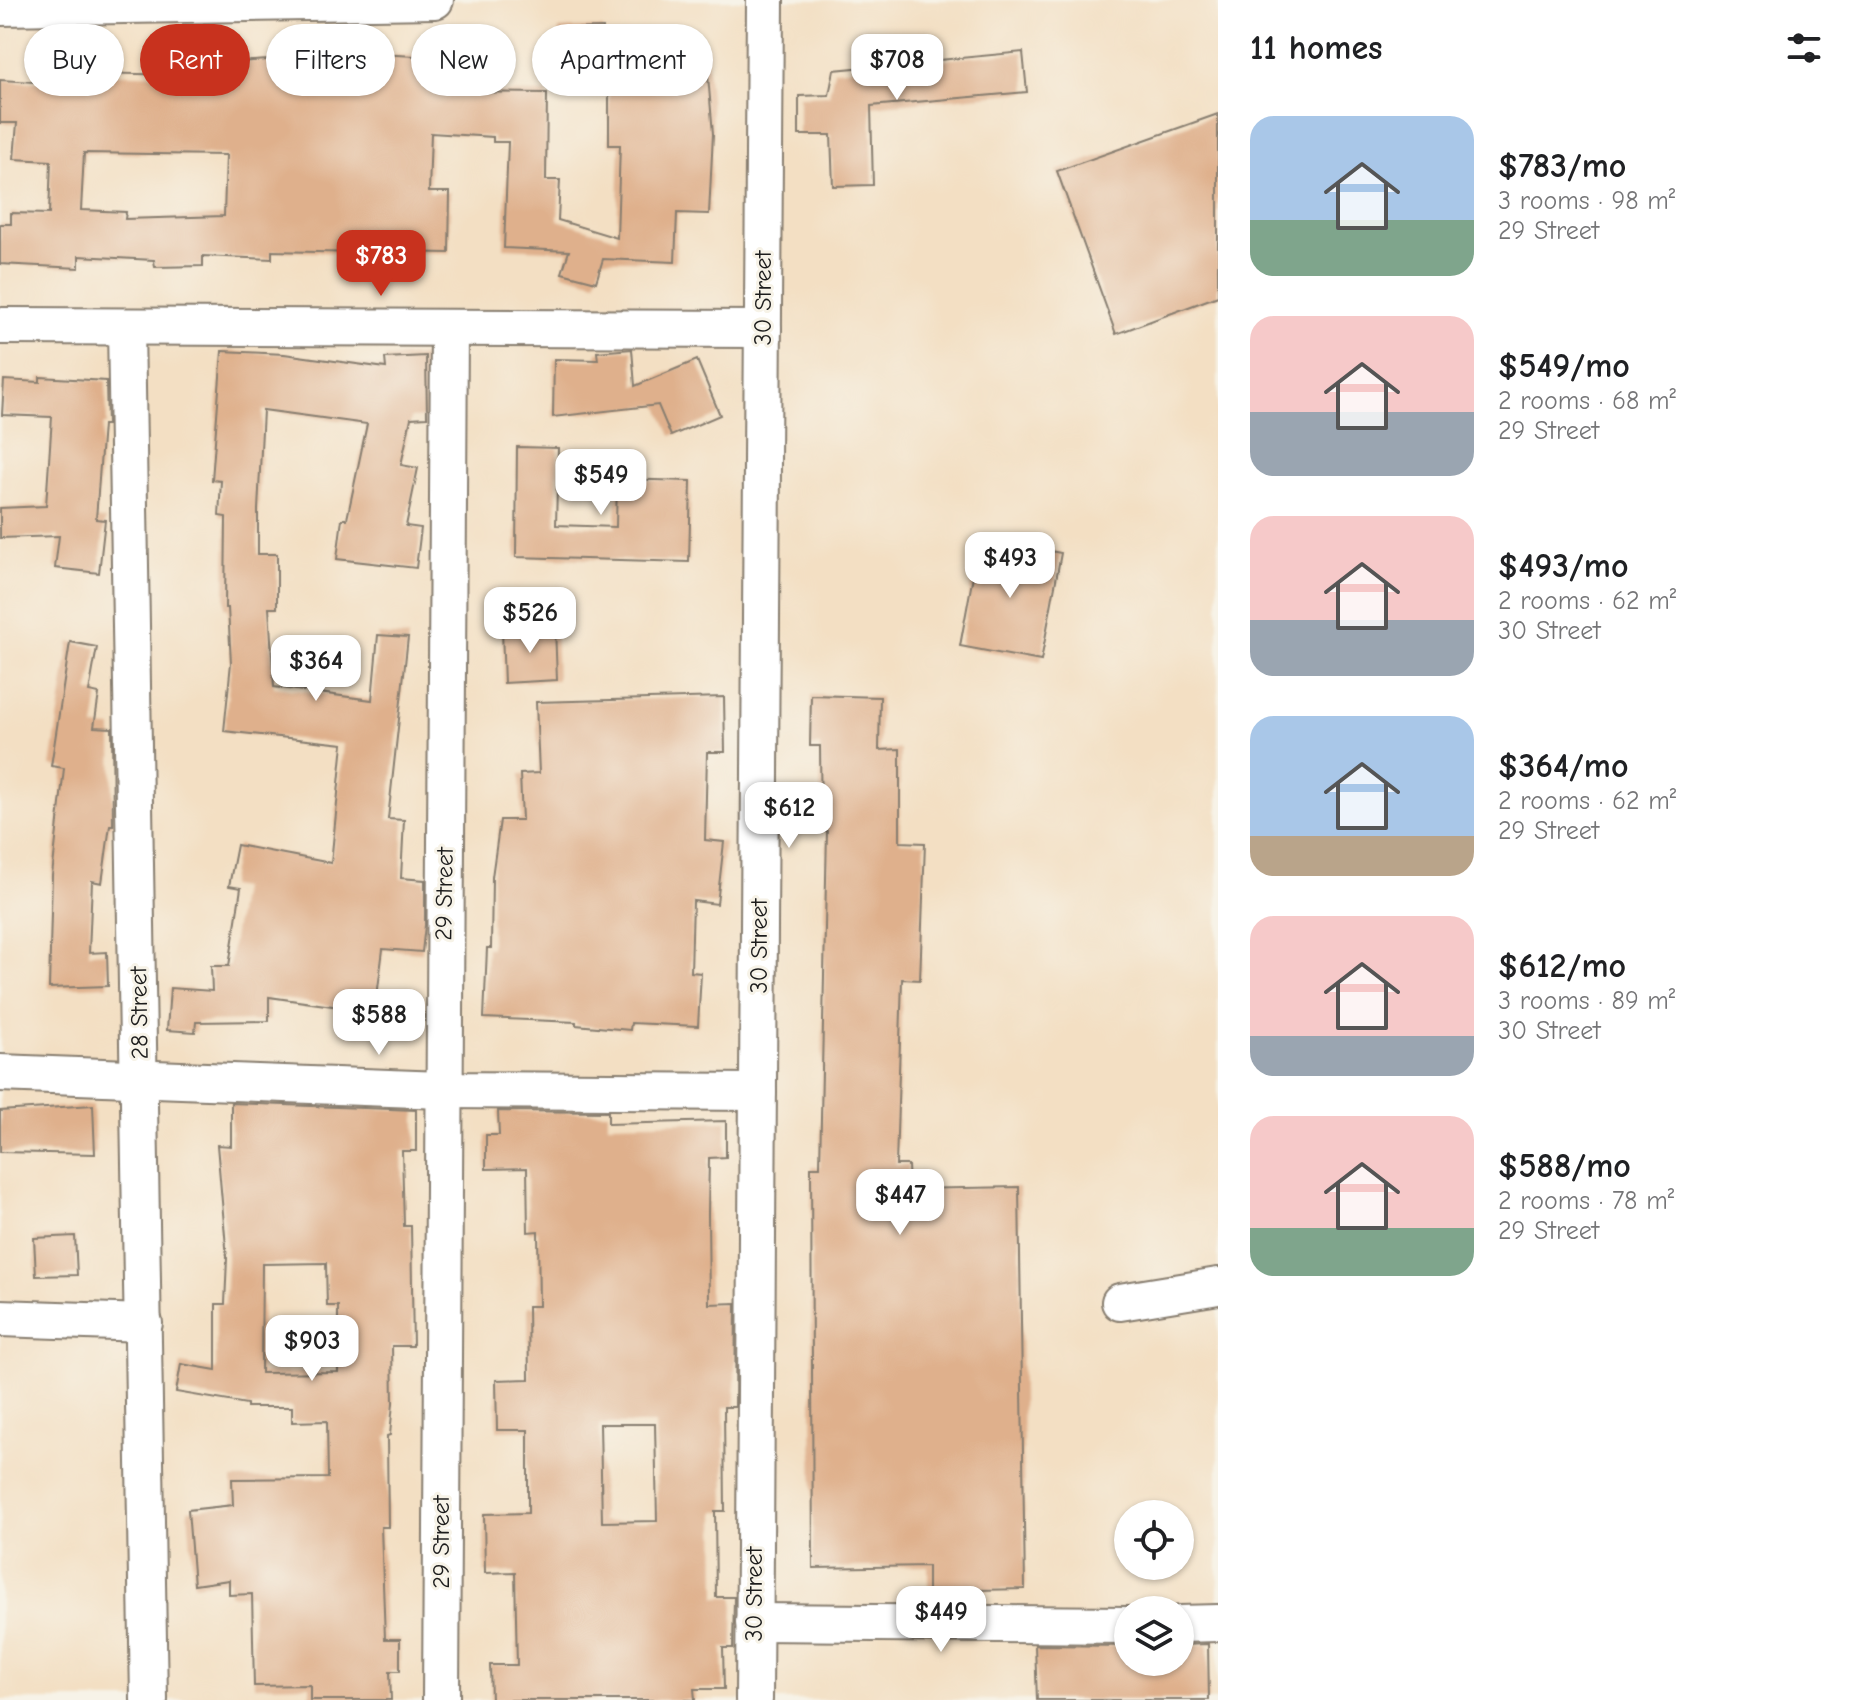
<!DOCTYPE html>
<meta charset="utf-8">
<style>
body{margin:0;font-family:"Comic Neue",sans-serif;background:#f2f2f2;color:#202124;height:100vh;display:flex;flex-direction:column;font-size:30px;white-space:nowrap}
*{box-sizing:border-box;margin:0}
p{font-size:26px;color:#757577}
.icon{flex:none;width:44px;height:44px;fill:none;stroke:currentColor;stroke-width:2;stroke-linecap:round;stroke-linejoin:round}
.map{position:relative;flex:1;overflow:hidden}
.drawer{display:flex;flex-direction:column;background:#fff;width:640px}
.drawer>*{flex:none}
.top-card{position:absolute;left:24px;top:24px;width:760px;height:72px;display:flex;gap:16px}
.controls{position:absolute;left:1114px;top:1500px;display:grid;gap:16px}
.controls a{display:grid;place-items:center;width:80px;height:80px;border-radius:50%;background:#fff;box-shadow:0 2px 6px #0004;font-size:40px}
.price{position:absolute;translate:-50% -68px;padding:0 18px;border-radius:16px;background:#fff;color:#222;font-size:26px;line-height:52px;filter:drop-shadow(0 2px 4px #0008)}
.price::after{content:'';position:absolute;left:50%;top:48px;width:24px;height:18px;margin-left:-12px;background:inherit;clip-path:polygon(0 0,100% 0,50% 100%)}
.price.selected{background:#c8321e;color:#fff}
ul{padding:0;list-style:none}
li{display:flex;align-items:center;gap:24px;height:200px;padding:0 32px}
li span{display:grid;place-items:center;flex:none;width:224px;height:160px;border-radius:24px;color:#555}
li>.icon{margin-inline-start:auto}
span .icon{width:96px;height:96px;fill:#fffc;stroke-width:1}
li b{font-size:34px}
h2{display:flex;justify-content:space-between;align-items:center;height:96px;padding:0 32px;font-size:34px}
.pill{padding:0 28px;border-radius:36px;background:#fff;box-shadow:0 2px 6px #0004;font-size:28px;line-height:72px}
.pill.selected{background:#c8321e;color:#fff}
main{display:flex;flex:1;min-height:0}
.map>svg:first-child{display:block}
</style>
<main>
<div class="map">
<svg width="1218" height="1700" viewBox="0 0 1218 1700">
<rect width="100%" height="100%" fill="#f7f3e8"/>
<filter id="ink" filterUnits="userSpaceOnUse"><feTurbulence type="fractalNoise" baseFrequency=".0125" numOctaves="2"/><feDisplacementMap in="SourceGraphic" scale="16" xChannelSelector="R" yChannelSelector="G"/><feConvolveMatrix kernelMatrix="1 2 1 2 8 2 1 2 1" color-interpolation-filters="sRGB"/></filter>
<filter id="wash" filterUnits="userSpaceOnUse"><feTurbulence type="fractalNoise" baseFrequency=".006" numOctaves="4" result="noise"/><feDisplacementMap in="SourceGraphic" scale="32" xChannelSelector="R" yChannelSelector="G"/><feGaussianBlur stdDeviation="1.8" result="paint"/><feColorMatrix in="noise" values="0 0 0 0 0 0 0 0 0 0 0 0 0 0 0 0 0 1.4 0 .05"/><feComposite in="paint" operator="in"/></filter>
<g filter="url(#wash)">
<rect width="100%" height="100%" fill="#f3dfc3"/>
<g id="blocks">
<g fill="#dfb08c" fill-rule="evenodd">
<path d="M603,28L604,77H560L559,29Z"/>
<path d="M287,49L469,59L467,92L547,93L546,180H560L558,220L617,238L620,145H609V60L706,52L713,134L709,214L677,213L675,262L603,259L596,282L562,273L569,251L504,248L508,142H493V137L431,133L429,192H450L449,253L398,252L397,259L363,258V253L272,251V259L203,256V266L155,267L154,260L79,256V268L0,264V224H11V213L49,214L51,161L14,159L17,123H0V80L87,85V73L186,75V65L285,59ZM84,153L226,155L224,216L125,219L126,212L81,210Z"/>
<path d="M1023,52L1027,92L871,106L873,185L833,186L831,135H799V96L829,95L834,70Z"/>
<path d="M1218,114V296L1116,334L1057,171Z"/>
<path d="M632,349L635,386L697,360L720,415L671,436L658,405L553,417L554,359L598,360L597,352Z"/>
<path d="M222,351L284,354L386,368L385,358L426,356L427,417L411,418L401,465L418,468L406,526L421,528L416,568L337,559L342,519H347L367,424L263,410L258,510V554H277V608H269L274,687L372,700L378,635L408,637L388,819L404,820L401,878L425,880V925L422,952L383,949L375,1012L269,997V1021L196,1022L195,1032L167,1030L170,988L212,991L211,966H229L241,888L229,886L237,845L331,863L343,744L224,731L231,663L228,608H225L226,517L219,516L221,481L212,480Z"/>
<path d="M40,377L106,381L107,425H103L96,519L105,520L99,573L55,568L59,536L0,538V508L46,506L52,417L2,415L4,380L40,382Z"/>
<path d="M517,447L558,448L556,525L616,527L617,479L691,481L689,562L516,557Z"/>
<path d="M980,538L1061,553L1041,661L960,646Z"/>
<path d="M555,627L557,680L504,683L502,630Z"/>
<path d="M70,642L97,647L89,692L99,694L94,727L112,728L113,825H110L102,883L92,881L89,953L107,952L108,986L49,988L52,876L64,768L51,766Z"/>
<path d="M811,695L880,697L879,750L900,749V842L925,843L920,980L902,979L896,1165H908L909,1189L1019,1187L1025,1589L928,1591V1566L813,1568L811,1167H820L827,831H821L820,746H810Z"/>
<path d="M724,697L725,752H707L705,840L724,842L717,904L693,901L691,972L701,973L698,1026L631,1023L630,1030L576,1025V1022L484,1018L487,948H491L492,877L500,820H522L520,774L539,773L536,702Z"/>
<path d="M231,1103L416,1110V1151H402L404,1226H411L413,1346H392L393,1403L390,1435L387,1436L388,1527H381L385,1639H400V1671H390L391,1700H310V1685L254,1686L252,1594L229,1595V1580L194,1585L188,1510L233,1505L232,1479L328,1478L327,1421L292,1422V1407H247V1404L176,1392L181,1364L216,1370V1304H225L227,1258L217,1145L231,1146ZM326,1263L327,1306H338V1372L261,1373L262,1264Z"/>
<path d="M93,1105L95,1154L0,1152V1111Z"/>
<path d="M498,1111L608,1112V1124L726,1121V1157L709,1158L708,1214L709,1304L736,1303L735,1407H724L725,1511H715L716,1597H734L733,1648H723L724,1689H694L695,1700H491L490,1665H517L515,1572L485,1573L484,1514L528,1513V1430H497L496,1380L529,1379L528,1306H539L538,1231L528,1232L527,1168L486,1169V1135H499ZM600,1424H655L657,1521L602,1522Z"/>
<path d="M75,1236L77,1275L36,1276L34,1238Z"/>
<path d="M1208,1644L1209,1700H1037L1035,1645L1128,1646V1662H1180V1645Z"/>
</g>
</g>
</g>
<g filter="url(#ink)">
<use href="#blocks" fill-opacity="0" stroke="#887e70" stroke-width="2"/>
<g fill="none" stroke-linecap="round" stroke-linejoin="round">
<defs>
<g id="street">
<path d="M0,7L435,0"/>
<path d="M0,326L763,329"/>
<path d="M126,327L149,1700"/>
<path d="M0,1073L442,1090L758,1092"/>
<path d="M1120,1302L1218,1286"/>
<path d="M0,1318L144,1323"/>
<path d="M754,1622L1128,1625"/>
<path d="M1180,1624L1218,1623"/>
<path d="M441,1700L449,328"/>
<path d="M754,1700L765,0"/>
</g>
</defs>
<use href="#street" stroke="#887e70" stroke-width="40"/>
<use href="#street" stroke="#fff" stroke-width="36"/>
</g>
</g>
<g text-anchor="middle" stroke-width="6" stroke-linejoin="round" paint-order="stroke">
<g font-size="24" fill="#1c1c1c" stroke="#f7f3e8">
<text transform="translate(763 298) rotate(-90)" y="8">30 Street</text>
<text transform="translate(444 894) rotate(-89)" y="8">29 Street</text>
<text transform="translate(759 946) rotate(-90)" y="8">30 Street</text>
<text transform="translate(139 1013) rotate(-91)" y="8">28 Street</text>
<text transform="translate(441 1542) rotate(-90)" y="8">29 Street</text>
<text transform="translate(754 1594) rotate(-90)" y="8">30 Street</text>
</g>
</g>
</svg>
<div class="controls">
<a><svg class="icon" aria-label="locate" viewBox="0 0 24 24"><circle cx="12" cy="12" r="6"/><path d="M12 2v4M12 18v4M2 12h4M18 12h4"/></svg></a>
<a><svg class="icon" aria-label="layers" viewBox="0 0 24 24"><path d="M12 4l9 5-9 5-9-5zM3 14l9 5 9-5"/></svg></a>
</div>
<b class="price" style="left:897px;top:102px">$708</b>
<b class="price selected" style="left:381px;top:298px">$783</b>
<b class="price" style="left:601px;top:517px">$549</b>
<b class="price" style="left:1010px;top:600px">$493</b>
<b class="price" style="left:530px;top:655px">$526</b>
<b class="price" style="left:316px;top:703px">$364</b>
<b class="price" style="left:789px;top:850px">$612</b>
<b class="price" style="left:379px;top:1057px">$588</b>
<b class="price" style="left:900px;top:1237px">$447</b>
<b class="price" style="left:312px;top:1383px">$903</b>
<b class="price" style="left:941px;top:1654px">$449</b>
<div class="top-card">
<a class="pill">Buy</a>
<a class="pill selected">Rent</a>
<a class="pill">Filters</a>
<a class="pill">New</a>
<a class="pill">Apartment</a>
</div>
</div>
<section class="drawer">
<h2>11 homes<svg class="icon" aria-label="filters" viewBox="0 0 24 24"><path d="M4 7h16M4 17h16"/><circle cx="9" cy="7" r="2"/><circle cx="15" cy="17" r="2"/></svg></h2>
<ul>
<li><span style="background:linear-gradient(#a9c7e8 65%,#7fa58c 0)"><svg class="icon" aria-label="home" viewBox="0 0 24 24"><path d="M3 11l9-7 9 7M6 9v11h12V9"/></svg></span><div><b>$783/mo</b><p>3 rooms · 98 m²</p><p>29 Street</p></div></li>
<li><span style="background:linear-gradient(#f6c9c9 60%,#9aa5b1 0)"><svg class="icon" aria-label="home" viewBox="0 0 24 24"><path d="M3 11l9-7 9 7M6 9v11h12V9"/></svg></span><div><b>$549/mo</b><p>2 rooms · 68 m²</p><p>29 Street</p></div></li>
<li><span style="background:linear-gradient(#f6c9c9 65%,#9aa5b1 0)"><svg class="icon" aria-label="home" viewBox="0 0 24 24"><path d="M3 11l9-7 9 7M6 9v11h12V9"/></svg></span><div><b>$493/mo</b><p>2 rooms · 62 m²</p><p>30 Street</p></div></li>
<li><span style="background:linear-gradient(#a9c7e8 75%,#b9a48a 0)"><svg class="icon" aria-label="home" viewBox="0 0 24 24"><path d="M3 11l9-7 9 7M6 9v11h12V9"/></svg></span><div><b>$364/mo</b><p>2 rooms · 62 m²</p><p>29 Street</p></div></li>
<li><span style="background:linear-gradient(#f6c9c9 75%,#9aa5b1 0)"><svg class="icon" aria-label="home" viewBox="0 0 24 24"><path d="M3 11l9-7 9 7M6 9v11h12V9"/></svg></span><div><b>$612/mo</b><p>3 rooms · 89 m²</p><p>30 Street</p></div></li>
<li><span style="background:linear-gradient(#f6c9c9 70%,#7fa58c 0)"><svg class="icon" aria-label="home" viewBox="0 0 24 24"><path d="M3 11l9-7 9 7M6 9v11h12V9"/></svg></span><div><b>$588/mo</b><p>2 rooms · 78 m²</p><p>29 Street</p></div></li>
</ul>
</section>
</main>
